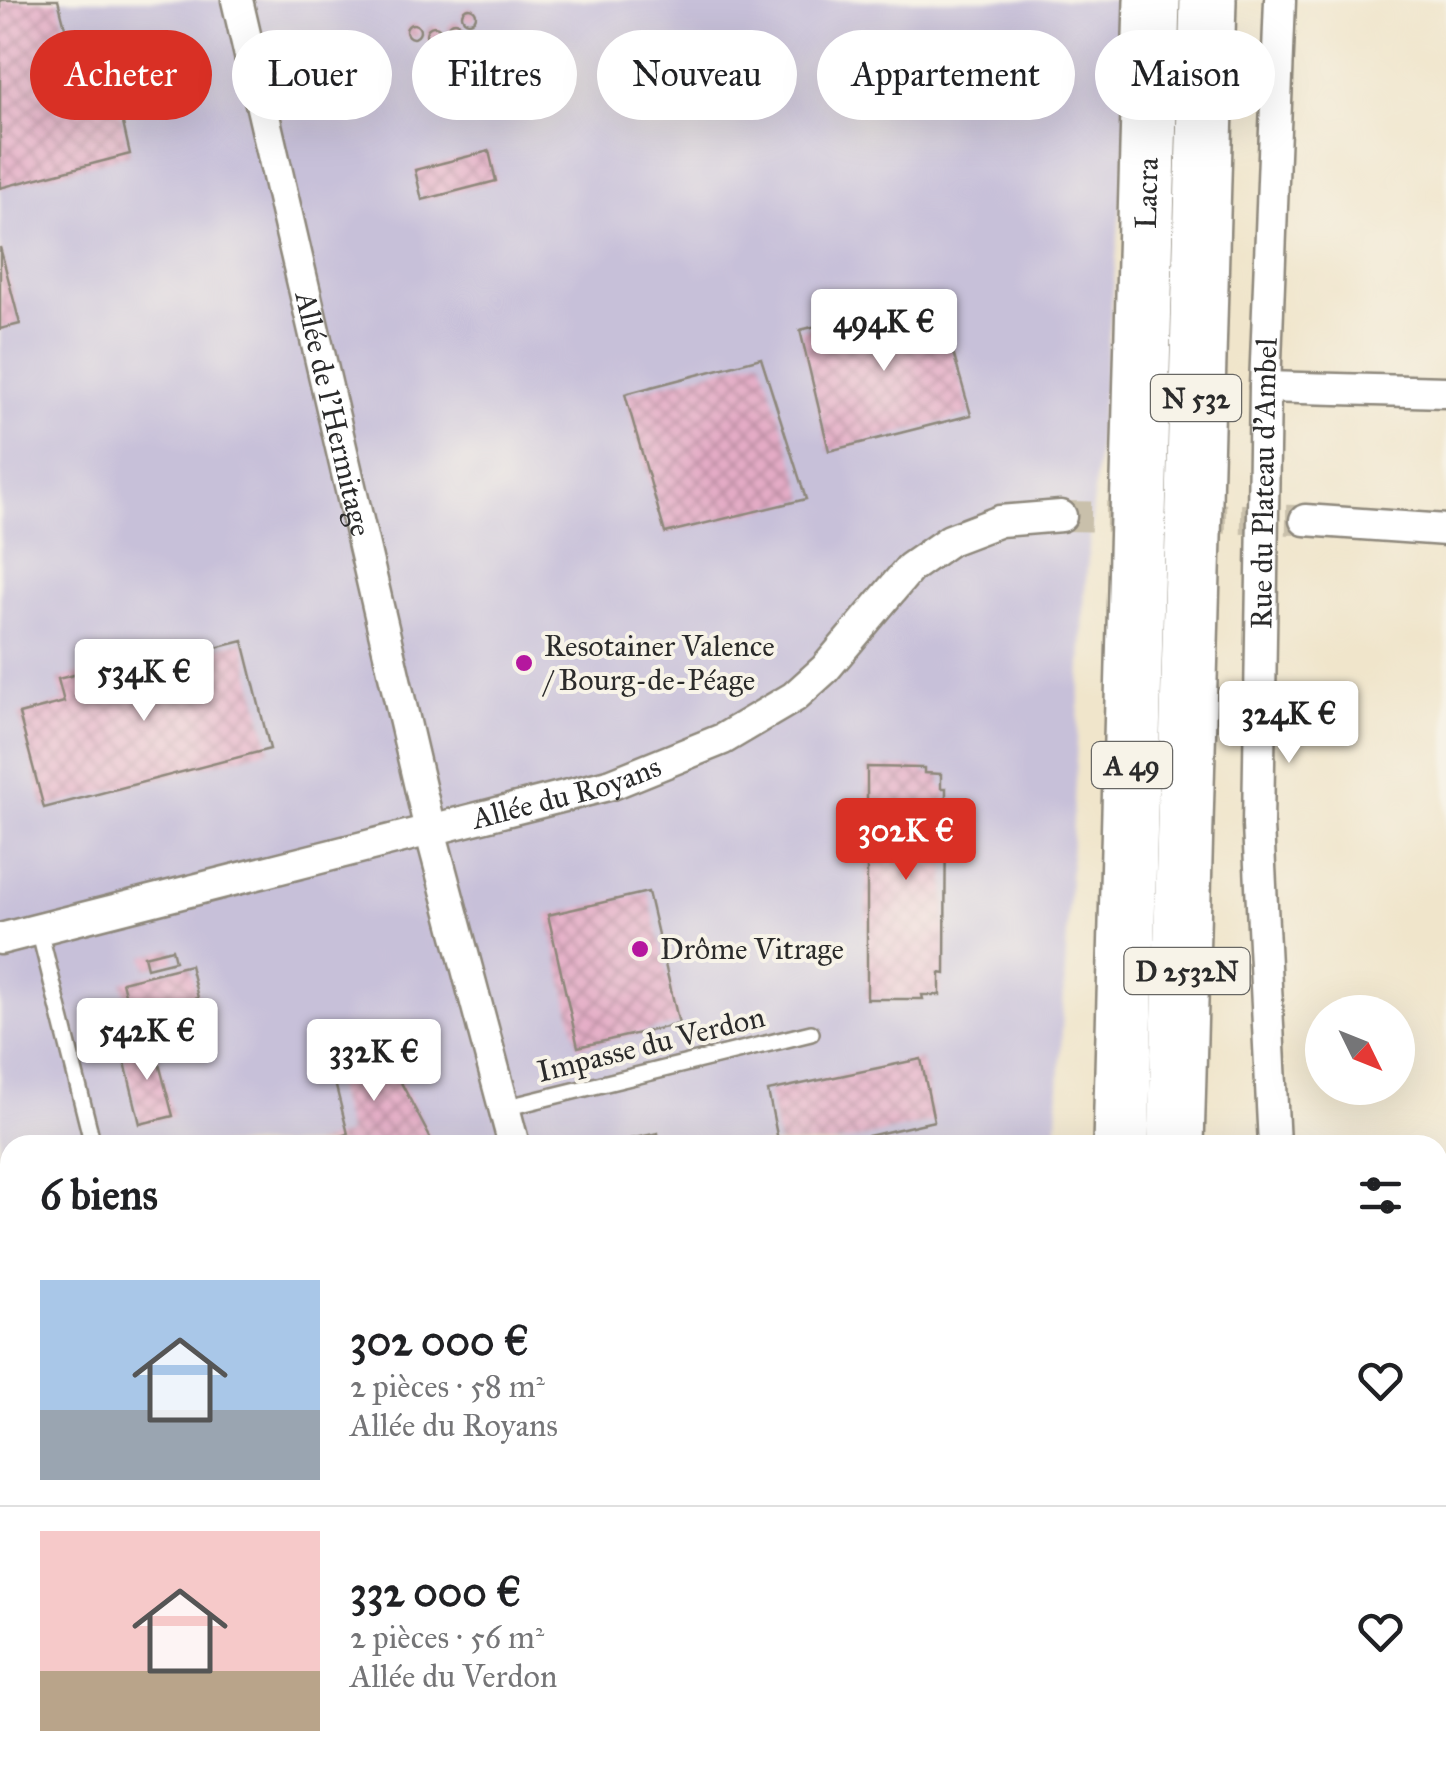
<!DOCTYPE html>
<html lang="fr">
<meta charset="utf-8">
<style>
body{margin:0;font-family:"IM FELL Great Primer",serif;background:#f2f2f2;color:#202124;height:100vh;display:flex;flex-direction:column;font-size:38px;white-space:nowrap}
*{box-sizing:border-box;margin:0}
p{font-size:32px;color:#757577}
.icon{flex:none;width:55px;height:55px;fill:none;stroke:currentColor;stroke-width:2;stroke-linecap:round;stroke-linejoin:round}
.map{position:relative;flex:1;overflow:hidden}
.drawer{position:absolute;left:0px;top:1135px;width:1448px;height:640px;display:flex;flex-direction:column;background:#fff;border-radius:30px 30px 0 0;box-shadow:0 10px 40px #0002}
.drawer>*{flex:none}
.hud{position:absolute;left:30px;top:30px;width:1388px;height:90px;display:flex;gap:20px}
.needle{width:65px;rotate:133deg}
.buttons{position:absolute;left:1305px;top:995px;display:grid;gap:20px}
.buttons a{display:grid;place-items:center;width:110px;height:110px;border-radius:50%;background:#fff;box-shadow:0 10px 40px #0002;font-size:50px}
.price{position:absolute;translate:-50% -85px;padding:0 22px;border-radius:10px;background:#fff;color:#222;font-size:32px;line-height:65px;filter:drop-shadow(0 2px 5px #0008)}
.price::after{content:'';position:absolute;left:50%;top:60px;width:30px;height:22px;margin-left:-15px;background:inherit;clip-path:polygon(0 0,100% 0,50% 100%)}
.price.selected{background:#d93025;color:#fff}
ul{padding:0;list-style:none}
li{display:flex;align-items:center;gap:30px;height:250px;padding:0 40px}
li+li{border-top:2px solid #e0e0e0}
li span{display:grid;place-items:center;flex:none;width:280px;height:200px;border-radius:0px;color:#555}
li>.icon{margin-inline-start:auto}
span .icon{width:120px;height:120px;fill:#fffc;stroke-width:1}
li b{font-size:42px}
h2{display:flex;justify-content:space-between;align-items:center;height:120px;padding:0 40px;font-size:42px}
.chip{padding:0 35px;border-radius:45px;background:#fff;box-shadow:0 10px 40px #0002;font-size:35px;line-height:90px}
.chip.selected{background:#d93025;color:#fff}
.map>svg:first-child{display:block}
</style>
<div class="map">
<svg width="1446" height="1775" viewBox="0 0 1446 1775">
<defs>
<pattern id="building-cross-hatch" width="8" height="8" patternUnits="userSpaceOnUse" patternTransform="scale(2.5)"><rect width="8" height="8" fill="#e4acc6"/><path d="M0 0l8 8M0 8l8-8" fill="none" stroke="#b98ca1"/></pattern>
</defs>
<rect width="100%" height="100%" fill="#f7f3e8"/>
<filter id="ink" filterUnits="userSpaceOnUse"><feTurbulence type="fractalNoise" baseFrequency=".01" numOctaves="2"/><feDisplacementMap in="SourceGraphic" scale="20" xChannelSelector="R" yChannelSelector="G"/><feConvolveMatrix kernelMatrix="1 2 1 2 8 2 1 2 1" color-interpolation-filters="sRGB"/></filter>
<filter id="wash" filterUnits="userSpaceOnUse"><feTurbulence type="fractalNoise" baseFrequency=".0048" numOctaves="4" result="noise"/><feDisplacementMap in="SourceGraphic" scale="40" xChannelSelector="R" yChannelSelector="G"/><feGaussianBlur stdDeviation="2.25" result="paint"/><feColorMatrix in="noise" values="0 0 0 0 0 0 0 0 0 0 0 0 0 0 0 0 0 1.4 0 .05"/><feComposite in="paint" operator="in"/></filter>
<g filter="url(#wash)">
<rect width="100%" height="100%" fill="#f0e5cb"/>
<g fill="#c7c0d9">
<path d="M0,0H1140L1085,590L1056,1145H10V1765H1022V1775H0Z"/>
<path d="M1438,1338H1446V1775H1300V1765H1438Z"/>
</g>
<g id="blocks">
<g fill="url(#building-cross-hatch)">
<path d="M0,0H58L74,62L107,53L130,154L0,188Z"/>
<circle cx="469" cy="15" r="7"/>
<circle cx="455" cy="29" r="7"/>
<circle cx="413" cy="31" r="7"/>
<circle cx="434" cy="34" r="8"/>
<path d="M489,151L496,181L422,200L415,170Z"/>
<path d="M0,247L20,324L0,329Z"/>
<path d="M937,297L971,415L829,451L800,330Z"/>
<path d="M761,358L806,499L665,533L625,394Z"/>
<path d="M243,641L270,749L44,808L19,714L64,702L58,679L122,663L124,671Z"/>
<path d="M867,767L924,768V773L941,774V788H946L945,974L940,973V995H922L923,999H867Z"/>
<path d="M648,892L679,1024L578,1047L548,915Z"/>
<path d="M172,949L175,961L147,968L144,956Z"/>
<path d="M190,965L198,998L130,1014L122,982Z"/>
<path d="M153,1041L173,1116L140,1124L122,1050Z"/>
<path d="M362,1046L366,1063L388,1058L434,1145H311L348,1134L328,1055Z"/>
<path d="M921,1059L934,1121L829,1145H779L768,1091Z"/>
<path d="M658,1133L660,1145H611V1143Z"/>
<rect x="1438" y="1512" width="8" height="241"/>
<path d="M10,1551V1617H9L0,1582V1556Z"/>
<path d="M26,1765H241L244,1775H28Z"/>
<path d="M303,1765H395L397,1772L306,1775Z"/>
</g>
</g>
</g>
<g filter="url(#ink)">
<use href="#blocks" fill-opacity="0" stroke="#8e887b" stroke-width="2.5"/>
<g fill="none" stroke-linecap="round" stroke-linejoin="round">
<path stroke="#c9c0ab" stroke-width="30" stroke-dasharray="30 15" stroke-linecap="butt" d="M1061,516L1305,520"/>
<defs>
<g id="lane">
<path d="M39,930L93,1145"/>
<path d="M504,1108L811,1033"/>
</g>
<g id="street">
<path id="s1" d="M237,0L430,830L514,1145"/>
<path d="M1265,387L1446,392"/>
<path d="M1305,520L1446,530"/>
<path id="s2" d="M0,939L612,784L723,739L794,697L825,669L910,568L950,540L1000,521L1061,516"/>
<path id="s3" d="M1274,1145L1258,826L1265,387L1280,0"/>
<path d="M1005,1775L1006,1765"/>
<path d="M1273,1775V1765"/>
</g>
<g id="highway">
<path id="s4" d="M1121,1145L1152,0"/>
<path d="M1176,1145L1208,0"/>
<path d="M1204,1765V1775"/>
<path d="M1053,1775V1765"/>
<path d="M1103,1775L1104,1765"/>
<path d="M1159,1775V1765"/>
</g>
</defs>
<use href="#lane" stroke="#8e887b" stroke-width="20"/>
<use href="#street" stroke="#8e887b" stroke-width="35"/>
<use href="#highway" stroke="#8e887b" stroke-width="60"/>
<use href="#lane" stroke="#fff" stroke-width="15"/>
<use href="#street" stroke="#fff" stroke-width="30"/>
<use href="#highway" stroke="#fff" stroke-width="55"/>
</g>
</g>
<g fill="#b5179e" stroke="#f7f3e8" stroke-width="4">
<circle cx="524" cy="663" r="10"/>
<circle cx="640" cy="949" r="10"/>
</g>
<g text-anchor="middle" stroke-width="8" stroke-linejoin="round" paint-order="stroke">
<g fill="#f7f3e8" stroke="#686764" stroke-width="2.5">
<rect x="1151" y="375" width="90" height="46" rx="8"/>
<rect x="1092" y="742" width="80" height="46" rx="8"/>
<rect x="1124.5" y="948" width="125" height="46" rx="8"/>
</g>
<g font-size="28" font-weight="bold" fill="#2b2b2b">
<text x="1196" y="408">N 532</text>
<text x="1132" y="775">A 49</text>
<text x="1187" y="981">D 2532N</text>
</g>
<g font-size="30" fill="#2b2b2b" stroke="#f7f3e8">
<text dy="10" stroke="none"><textPath href="#s4" startOffset="952">Lacra</textPath></text>
<text dy="10" stroke="none"><textPath href="#s1" startOffset="425">Allée de l'Hermitage</textPath></text>
<text dy="10" stroke="none"><textPath href="#s3" startOffset="662">Rue du Plateau d'Ambel</textPath></text>
<text dy="10" stroke="none"><textPath href="#s2" startOffset="585">Allée du Royans</textPath></text>
<text transform="translate(651 1044) rotate(-14)" y="10">Impasse du Verdon</text>
</g>
<g font-size="30" fill="#2b2b2b" stroke="#f7f3e8" text-anchor="start">
<text x="544" y="656">Resotainer Valence<tspan x="544" dy="34">/ Bourg-de-Péage</tspan></text>
<text x="660" y="959">Drôme Vitrage</text>
</g>
</g>
</svg>
<div class="buttons">
<a><svg class="needle" viewBox="-14 -14 28 28"><path d="M0-13l5 13h-10z" fill="#e53935"/><path d="M0 13l5-13h-10z" fill="#757577"/></svg></a>
</div>
<b class="price" style="left:884px;top:374px">494K €</b>
<b class="price" style="left:144px;top:724px">534K €</b>
<b class="price" style="left:1289px;top:766px">324K €</b>
<b class="price selected" style="left:906px;top:883px">302K €</b>
<b class="price" style="left:147px;top:1083px">542K €</b>
<b class="price" style="left:374px;top:1104px">332K €</b>
<div class="hud">
<a class="chip selected">Acheter</a>
<a class="chip">Louer</a>
<a class="chip">Filtres</a>
<a class="chip">Nouveau</a>
<a class="chip">Appartement</a>
<a class="chip">Maison</a>
</div>
<section class="drawer">
<h2>6 biens<svg class="icon" aria-label="filters" viewBox="0 0 24 24"><path d="M4 7h16M4 17h16"/><circle cx="9" cy="7" r="2"/><circle cx="15" cy="17" r="2"/></svg></h2>
<ul>
<li><span style="background:linear-gradient(#a9c7e8 65%,#9aa5b1 0)"><svg class="icon" aria-label="home" viewBox="0 0 24 24"><path d="M3 11l9-7 9 7M6 9v11h12V9"/></svg></span><div><b>302 000 €</b><p>2 pièces · 58 m²</p><p>Allée du Royans</p></div><svg class="icon" aria-label="heart" viewBox="0 0 24 24"><path d="M12 20l-8-8c-3-5 5-10 8-4 3-6 11-1 8 4z"/></svg></li>
<li><span style="background:linear-gradient(#f6c9c9 70%,#b9a48a 0)"><svg class="icon" aria-label="home" viewBox="0 0 24 24"><path d="M3 11l9-7 9 7M6 9v11h12V9"/></svg></span><div><b>332 000 €</b><p>2 pièces · 56 m²</p><p>Allée du Verdon</p></div><svg class="icon" aria-label="heart" viewBox="0 0 24 24"><path d="M12 20l-8-8c-3-5 5-10 8-4 3-6 11-1 8 4z"/></svg></li>
</ul>
</section>
</div>
